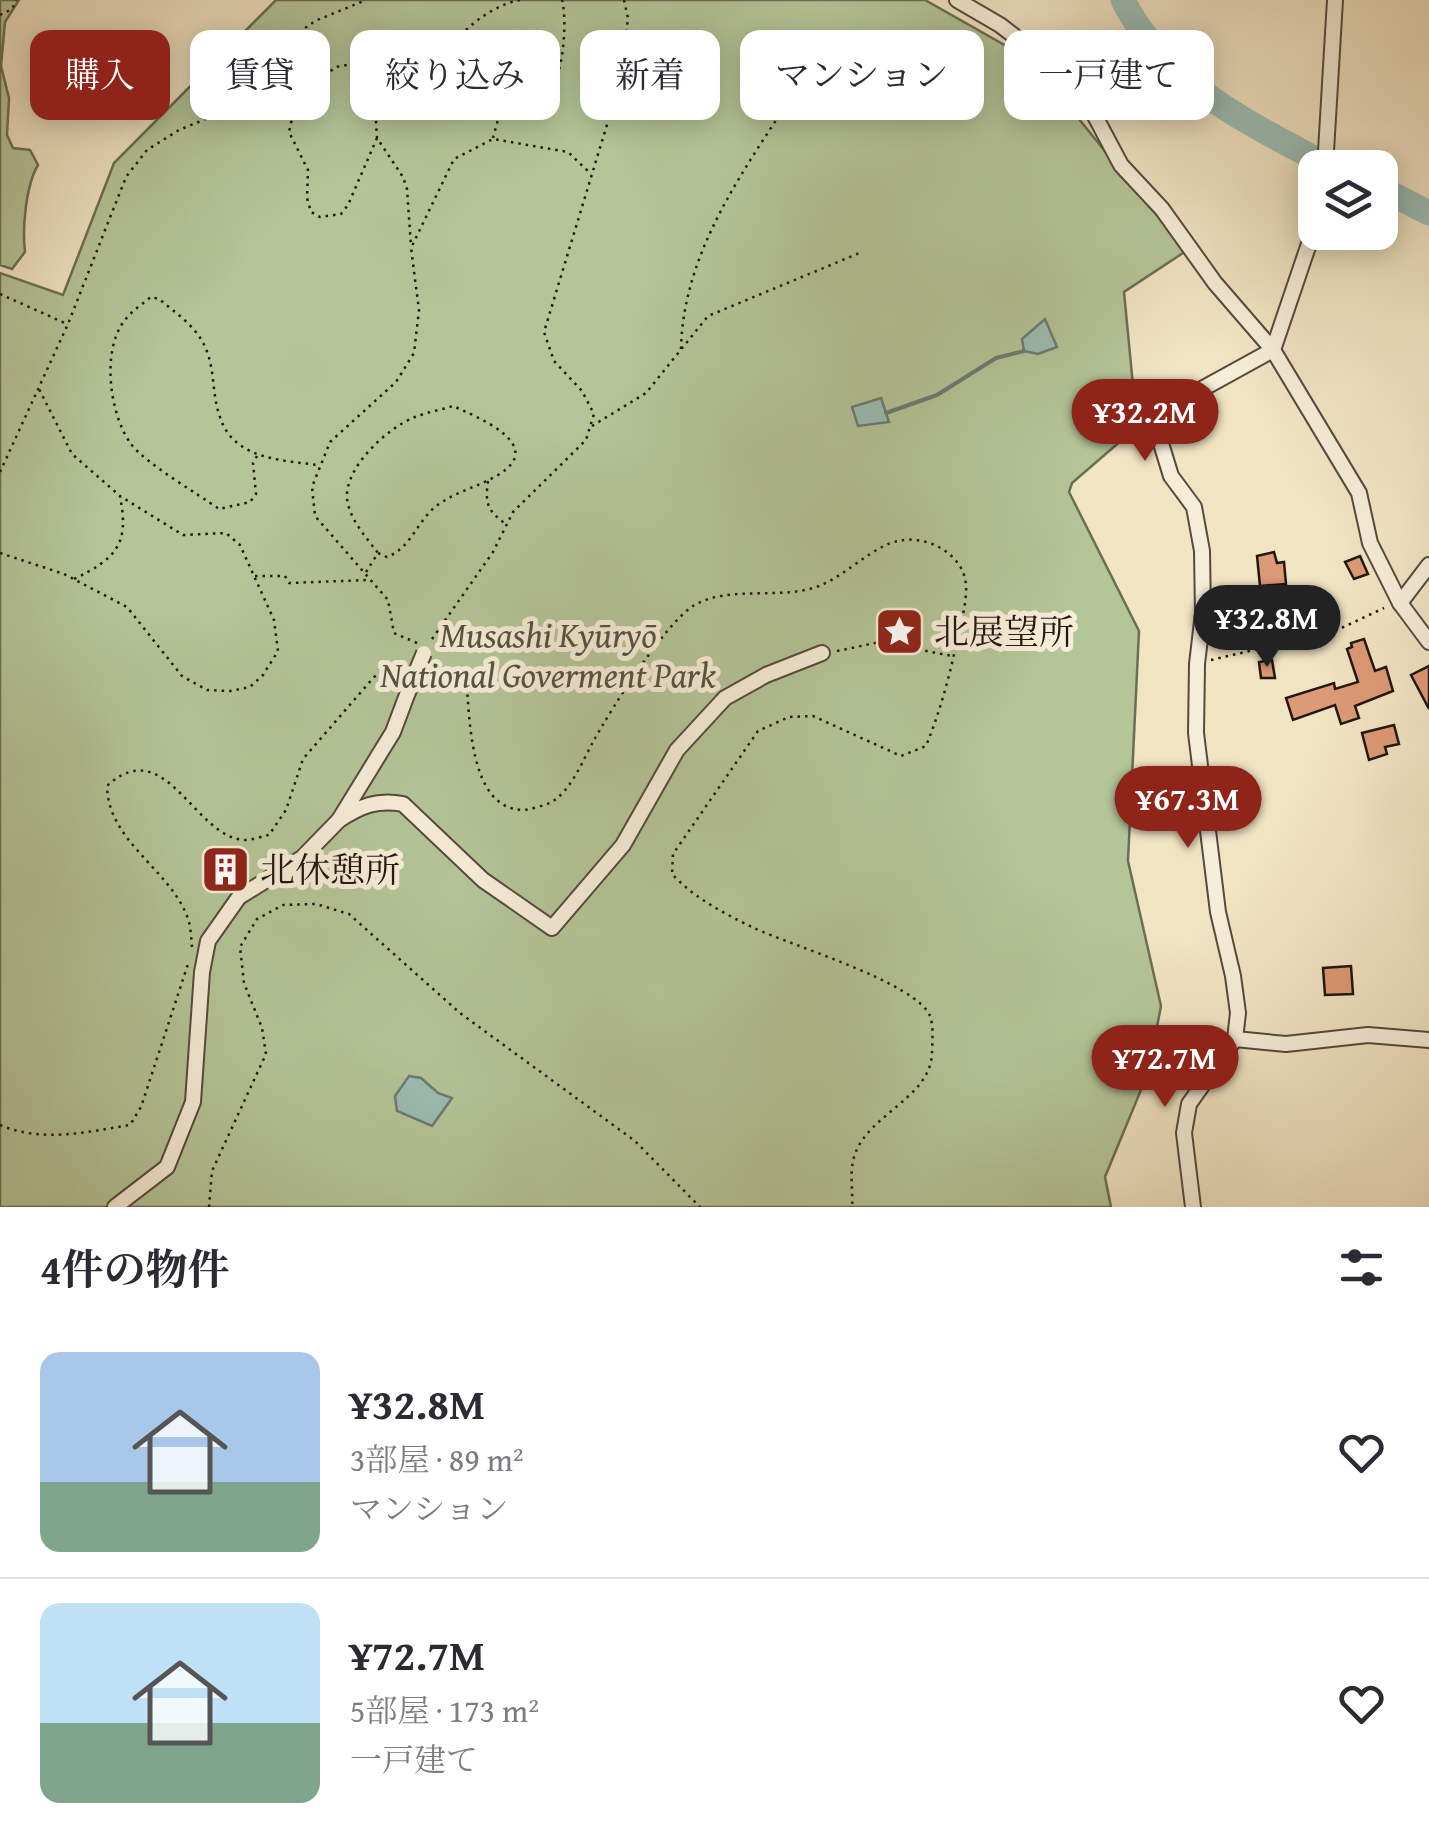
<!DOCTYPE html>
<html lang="ja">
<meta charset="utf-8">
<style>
body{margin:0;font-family:"Gentium Book Plus","Noto Serif JP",serif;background:#f2f2f3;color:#2b2b33;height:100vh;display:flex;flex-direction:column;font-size:38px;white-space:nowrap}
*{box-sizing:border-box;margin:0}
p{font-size:32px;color:#7c7c81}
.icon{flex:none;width:55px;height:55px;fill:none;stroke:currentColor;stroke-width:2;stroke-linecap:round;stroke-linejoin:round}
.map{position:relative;height:1207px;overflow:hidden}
.details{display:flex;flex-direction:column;background:#fff;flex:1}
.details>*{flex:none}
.banner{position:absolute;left:30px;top:30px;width:1370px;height:90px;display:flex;gap:20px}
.buttons{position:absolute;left:1298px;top:150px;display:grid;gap:20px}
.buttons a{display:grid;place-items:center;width:100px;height:100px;border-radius:20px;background:#fff;box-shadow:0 5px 25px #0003;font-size:50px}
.price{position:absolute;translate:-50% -85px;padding:0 22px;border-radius:35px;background:#8f2418;color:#fff;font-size:32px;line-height:65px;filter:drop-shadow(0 2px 5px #0008)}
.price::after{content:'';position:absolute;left:50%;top:60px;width:30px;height:22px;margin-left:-15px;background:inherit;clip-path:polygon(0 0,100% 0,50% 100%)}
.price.on{background:#222;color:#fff}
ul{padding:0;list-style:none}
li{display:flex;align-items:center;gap:30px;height:250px;padding:0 40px}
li+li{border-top:2px solid #e1e1e2}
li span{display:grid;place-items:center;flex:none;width:280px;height:200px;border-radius:20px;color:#555}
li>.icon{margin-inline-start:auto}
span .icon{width:120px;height:120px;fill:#fffc;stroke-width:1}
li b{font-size:42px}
h2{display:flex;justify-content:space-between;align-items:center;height:120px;padding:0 40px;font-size:42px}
.tag{padding:0 35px;border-radius:20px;background:#fff;box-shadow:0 5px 25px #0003;font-size:35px;line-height:90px}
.tag.on{background:#8f2418;color:#fff}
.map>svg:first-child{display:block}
</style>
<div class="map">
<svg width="1429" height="1207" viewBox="0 0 1429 1207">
<rect width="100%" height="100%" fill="#f1e4c3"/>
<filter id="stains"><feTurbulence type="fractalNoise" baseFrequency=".002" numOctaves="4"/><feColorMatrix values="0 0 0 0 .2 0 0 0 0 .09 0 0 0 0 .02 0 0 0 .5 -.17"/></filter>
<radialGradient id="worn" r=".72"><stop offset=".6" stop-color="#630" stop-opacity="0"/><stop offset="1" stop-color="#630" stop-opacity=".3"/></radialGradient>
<g fill="#b4c598" stroke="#6b6e54" stroke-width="2.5">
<path d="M0,0H19L5,22L1,66L9,98L7,135L13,148L30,150L38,165C26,185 22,228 25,252L12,269L0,265Z"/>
<path d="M276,0H925L1031,60L1186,251L1124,292L1137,427L1072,483L1069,492L1139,631L1128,861L1161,1006L1148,1073L1105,1177L1111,1207H0V273L63,295L114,163Z"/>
</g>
<g fill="#9bbeb5" stroke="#6b7b73" stroke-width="2.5">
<path d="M1045,319L1057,347L1038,354L1024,351L1022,339Z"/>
<path d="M881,398L889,422L858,426L852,407Z"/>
<path d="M409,1076L421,1078L438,1093L452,1098L432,1126L397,1111L395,1096Z"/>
</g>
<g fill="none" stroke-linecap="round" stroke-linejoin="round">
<path stroke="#6b7b73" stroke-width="4" d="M886,413L937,395L996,358L1024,351"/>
<g stroke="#9bbeb5" stroke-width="25">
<path d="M1123,0C1167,87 1251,124 1333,168"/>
<path d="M1380,188L1429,213"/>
</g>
</g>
<g fill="#dd9a76" stroke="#221711" stroke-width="2.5">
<path d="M1274,552L1277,563L1284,562L1286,584L1260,586L1257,556Z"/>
<path d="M1360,556L1368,574L1354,579L1345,562Z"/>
<path d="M1278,620L1280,642L1265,644L1261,623Z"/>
<path d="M1364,639L1375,671L1386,667L1393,691L1355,706L1359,718L1341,724L1335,705L1293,720L1286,698L1334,683L1335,689L1358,682L1347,649L1352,647L1351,643Z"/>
<path d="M1272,660L1275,678H1261L1259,662Z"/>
<path d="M1429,666V709L1411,675Z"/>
<path d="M1394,725L1399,744L1385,747L1387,754L1369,760L1362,733Z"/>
<path d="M1351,966L1353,994L1325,995L1323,968Z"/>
</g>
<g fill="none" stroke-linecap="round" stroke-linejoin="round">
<defs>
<g id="minor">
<path d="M957,0L1000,25L1064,74L1087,101L1121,165L1162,209L1215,283L1273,350L1359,493L1370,543L1400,603L1429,642"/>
<path d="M1325,168L1335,0"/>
<path d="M1400,603L1429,565"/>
<path d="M339,820C361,806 377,799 403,804L483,880L552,928L623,845L677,750L725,698L766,675L822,653"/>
<path d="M1235,1039L1286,1044L1368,1035L1429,1040"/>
<path d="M115,1207L167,1167L193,1102L202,972L208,941L239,897L302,858L339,820L393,732L408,692"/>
<path d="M1193,1207L1184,1133L1189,1104L1235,1039L1238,1013L1233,976L1218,912L1196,733L1197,664L1203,613L1202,551L1194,507L1171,476L1156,427L1158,417L1171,406L1273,350L1315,226"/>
</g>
</defs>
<use href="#minor" stroke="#564a3e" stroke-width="18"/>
<g stroke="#221711" stroke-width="2.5" stroke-dasharray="2.5 5" stroke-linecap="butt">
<path d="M520,0C489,6 462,31 443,55L445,90L452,108C459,111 468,115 475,116C493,118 542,99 553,84C564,68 567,18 562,0"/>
<path d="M0,15L12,9L16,0"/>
<path d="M377,138L348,205L341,214L320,217L311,212L307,198L308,170L289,132L294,110L316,82L336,67L363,62L373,71L377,138L403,177L407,189L411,246"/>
<path d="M493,138L499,116"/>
<path d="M0,294L67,324"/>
<path d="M681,349C683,256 739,177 788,102"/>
<path d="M592,426L646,393L708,316L862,252"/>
<path d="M257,456L253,463L256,494L250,502L219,509C197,493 146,464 131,444C110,415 102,355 122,324C129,313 141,305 151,297L159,299C176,313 198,328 206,349C215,370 212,396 220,417C233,459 281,460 317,465"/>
<path d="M0,472L68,324L126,177L147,150L179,130L230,109L262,90L287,41L315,21L366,0"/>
<path d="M488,481C485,503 487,511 506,524"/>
<path d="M0,553L64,574L127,607L182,676L207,690L230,691L250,687L263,675L278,651L274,620L240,545L226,533L183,535L120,496L72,454L39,389"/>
<path d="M366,572L378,553L387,557C411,548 416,523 435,507C454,492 478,487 498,475C548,445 477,417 453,406C441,410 427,412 415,417C387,428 345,467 347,498C349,519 366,537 378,553"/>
<path d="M255,576H285L289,583L368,580"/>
<path d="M74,579C115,559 130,545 120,497"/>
<path d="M432,639L493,552L513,512L586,440L594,414L582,391L554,361L544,332L620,82L628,18L624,0"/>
<path d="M417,643L394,633L388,600L315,516L312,487L330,442L396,382L414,353L419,310L411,248L454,159L493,139L568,152L591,174"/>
<path d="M837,651L880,642L952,656"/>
<path d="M1211,660L1335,631L1384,608"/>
<path d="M434,665L466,676C470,715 468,809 523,810C529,810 546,805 552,802C572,789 583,760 594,740C612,708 664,625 693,606C729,584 780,601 819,586C845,576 873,546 898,541C926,534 964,554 966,585C967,604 960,626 956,645C949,679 939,714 926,746L901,756L813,716L789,717L758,731L673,854L672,874C694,898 725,914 754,928C790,945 917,983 930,1016C934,1026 932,1042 932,1054C929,1101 863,1115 853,1161C850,1175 853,1193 852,1207"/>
<path d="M192,947C191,938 191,925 187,916C168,868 108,841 107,786C166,731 195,840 246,840C253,840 262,836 269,835L286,810L303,759L374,677L389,668L401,667"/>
<path d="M0,1125C42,1143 87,1132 130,1125L141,1107L188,964"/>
<path d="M209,1207L212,1171L266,1054L262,1028L244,983L240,947L257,919L283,905L316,904L349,914L460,1013L635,1141L700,1207"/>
</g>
<use href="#minor" stroke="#f6edd8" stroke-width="14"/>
<defs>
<path id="minor-bridge" d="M408,692L424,653"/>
</defs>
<use href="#minor-bridge" stroke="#564a3e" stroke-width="18" stroke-linecap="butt"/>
<use href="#minor-bridge" stroke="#f6edd8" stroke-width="14"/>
</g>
<defs>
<symbol id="sight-square" viewBox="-11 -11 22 22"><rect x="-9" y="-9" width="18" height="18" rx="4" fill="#8f2418" stroke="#f6edd8"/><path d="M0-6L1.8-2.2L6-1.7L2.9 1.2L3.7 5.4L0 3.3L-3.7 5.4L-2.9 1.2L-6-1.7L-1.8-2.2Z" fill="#fff"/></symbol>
<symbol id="building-square" viewBox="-11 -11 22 22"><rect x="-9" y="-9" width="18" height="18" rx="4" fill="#8f2418" stroke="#f6edd8"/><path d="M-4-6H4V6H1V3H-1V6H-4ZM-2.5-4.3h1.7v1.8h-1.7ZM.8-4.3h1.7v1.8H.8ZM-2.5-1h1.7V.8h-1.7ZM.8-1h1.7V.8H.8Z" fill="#fff"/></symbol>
</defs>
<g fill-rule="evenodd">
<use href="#sight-square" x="872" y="604" width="55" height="55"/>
<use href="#building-square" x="198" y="842" width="55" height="55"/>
</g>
<g text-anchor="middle" stroke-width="10" stroke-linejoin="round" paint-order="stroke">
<g font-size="35" fill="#221711" stroke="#f6edd8" text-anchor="start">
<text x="934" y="644">北展望所</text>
<text x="260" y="882">北休憩所</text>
</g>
<g font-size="35" font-style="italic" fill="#555440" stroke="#f6edd8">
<text x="548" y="647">Musashi Kyūryō<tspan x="548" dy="40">National Goverment Park</tspan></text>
</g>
</g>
<rect width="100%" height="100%" filter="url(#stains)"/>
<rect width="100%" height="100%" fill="url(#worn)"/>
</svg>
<div class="buttons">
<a><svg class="icon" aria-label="layers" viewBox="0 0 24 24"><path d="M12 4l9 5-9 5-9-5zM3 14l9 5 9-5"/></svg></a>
</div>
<b class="price" style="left:1145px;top:464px">¥32.2M</b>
<b class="price on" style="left:1267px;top:670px">¥32.8M</b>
<b class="price" style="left:1188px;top:851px">¥67.3M</b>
<b class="price" style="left:1165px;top:1110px">¥72.7M</b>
<div class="banner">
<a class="tag on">購入</a>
<a class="tag">賃貸</a>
<a class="tag">絞り込み</a>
<a class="tag">新着</a>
<a class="tag">マンション</a>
<a class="tag">一戸建て</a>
</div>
</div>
<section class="details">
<h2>4件の物件<svg class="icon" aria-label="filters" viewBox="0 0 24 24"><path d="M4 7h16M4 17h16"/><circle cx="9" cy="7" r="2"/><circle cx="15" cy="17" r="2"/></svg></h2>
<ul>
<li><span style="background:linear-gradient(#a9c7e8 65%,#7fa58c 0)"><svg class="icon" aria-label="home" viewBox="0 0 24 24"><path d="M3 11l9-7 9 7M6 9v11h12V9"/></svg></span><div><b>¥32.8M</b><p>3部屋 · 89 m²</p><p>マンション</p></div><svg class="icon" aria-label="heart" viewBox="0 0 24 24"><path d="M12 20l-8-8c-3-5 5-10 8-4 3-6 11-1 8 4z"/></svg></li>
<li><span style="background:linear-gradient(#bfe0f5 60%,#7fa58c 0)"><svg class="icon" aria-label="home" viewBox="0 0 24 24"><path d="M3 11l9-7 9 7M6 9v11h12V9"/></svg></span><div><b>¥72.7M</b><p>5部屋 · 173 m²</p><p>一戸建て</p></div><svg class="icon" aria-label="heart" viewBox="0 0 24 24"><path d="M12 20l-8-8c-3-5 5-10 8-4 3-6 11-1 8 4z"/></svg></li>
</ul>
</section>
